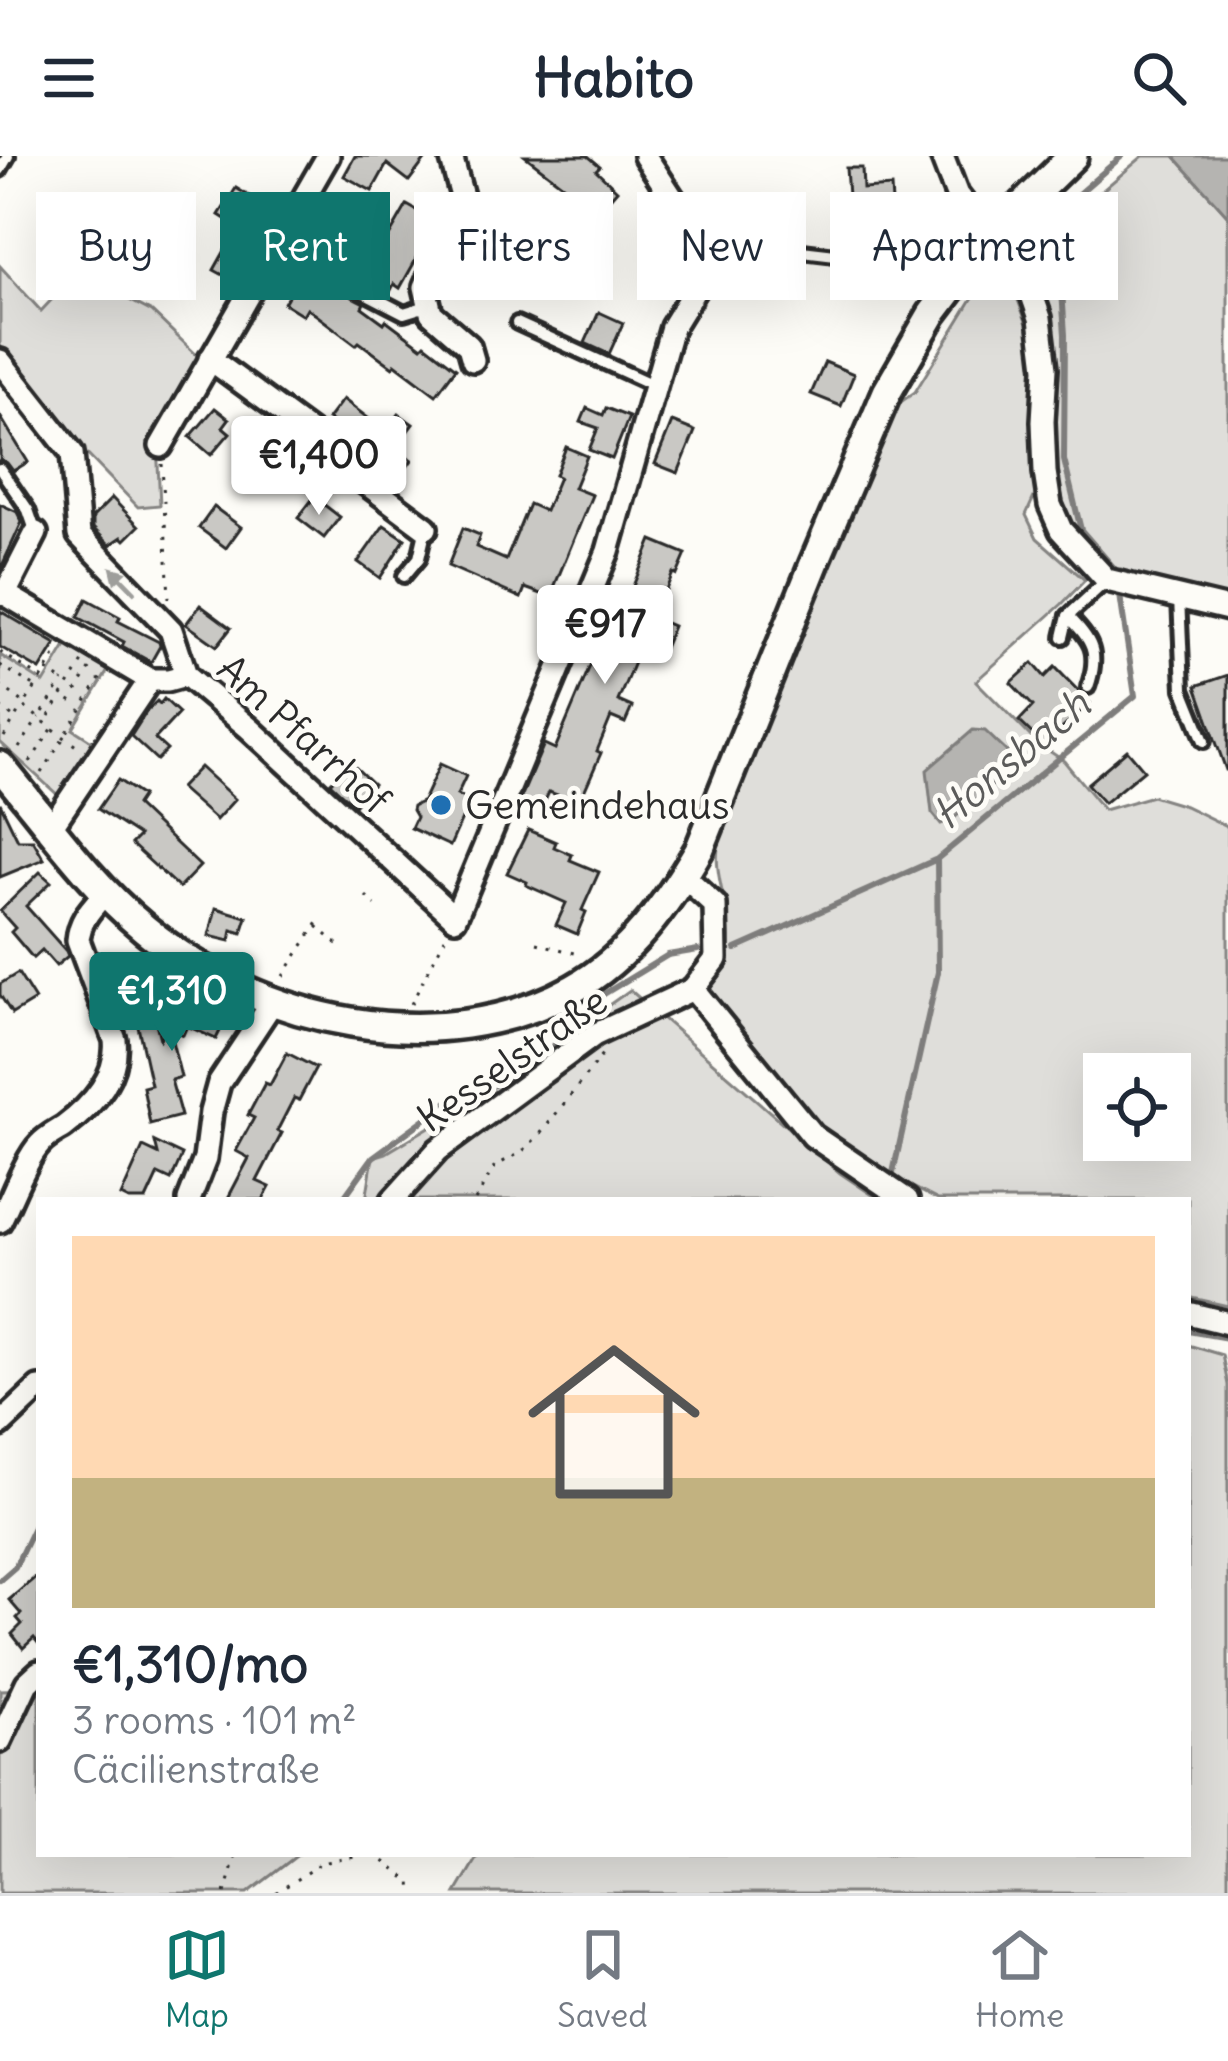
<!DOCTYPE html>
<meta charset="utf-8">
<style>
body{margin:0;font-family:Delius,sans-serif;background:#f6f6f7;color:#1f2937;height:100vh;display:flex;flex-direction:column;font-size:45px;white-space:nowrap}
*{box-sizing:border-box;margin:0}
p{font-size:39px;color:#747a83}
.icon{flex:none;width:66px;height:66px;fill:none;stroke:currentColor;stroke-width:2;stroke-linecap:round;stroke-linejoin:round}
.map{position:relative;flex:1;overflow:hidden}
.side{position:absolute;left:36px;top:1041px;width:1155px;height:660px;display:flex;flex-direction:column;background:#fff;border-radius:0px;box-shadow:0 12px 48px #0002}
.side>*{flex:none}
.hud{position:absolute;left:36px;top:36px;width:1158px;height:108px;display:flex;gap:24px}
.tools{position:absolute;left:1083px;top:897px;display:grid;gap:24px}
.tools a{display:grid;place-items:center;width:108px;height:108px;border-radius:0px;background:#fff;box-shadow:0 12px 48px #0002;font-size:60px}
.price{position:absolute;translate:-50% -102px;padding:0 27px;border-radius:12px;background:#fff;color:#222;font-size:39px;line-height:78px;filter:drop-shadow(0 3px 6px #0008)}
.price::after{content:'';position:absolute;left:50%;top:72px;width:36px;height:27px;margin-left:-18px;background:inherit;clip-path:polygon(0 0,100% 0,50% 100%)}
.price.active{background:#0f766e;color:#fff}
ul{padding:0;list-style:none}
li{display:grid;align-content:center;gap:24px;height:636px;padding:0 36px}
li span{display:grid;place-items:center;height:372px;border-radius:0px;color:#555}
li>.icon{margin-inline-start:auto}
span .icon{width:216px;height:216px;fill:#fffc;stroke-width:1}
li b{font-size:51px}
.chip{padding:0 42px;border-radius:0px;background:#fff;box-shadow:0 12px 48px #0002;font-size:42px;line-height:108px}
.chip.active{background:#0f766e;color:#fff}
header{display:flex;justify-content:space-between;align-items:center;height:156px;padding:0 36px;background:#fff;font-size:54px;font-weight:700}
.menu{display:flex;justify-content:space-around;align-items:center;height:168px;border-top:3px solid #e0e1e3;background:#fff;font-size:33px;color:#747a83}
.menu a{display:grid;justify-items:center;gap:6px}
.menu .active{color:#0f766e}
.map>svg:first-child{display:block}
</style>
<header><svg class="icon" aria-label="menu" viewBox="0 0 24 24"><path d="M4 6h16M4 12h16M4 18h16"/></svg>Habito<svg class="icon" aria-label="search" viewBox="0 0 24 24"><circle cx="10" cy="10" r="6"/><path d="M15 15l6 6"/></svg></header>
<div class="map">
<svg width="1228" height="1737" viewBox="0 0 1228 1737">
<rect width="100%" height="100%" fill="#fdfcf7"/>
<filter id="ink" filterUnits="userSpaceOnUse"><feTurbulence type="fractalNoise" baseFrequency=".00833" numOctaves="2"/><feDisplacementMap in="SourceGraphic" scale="24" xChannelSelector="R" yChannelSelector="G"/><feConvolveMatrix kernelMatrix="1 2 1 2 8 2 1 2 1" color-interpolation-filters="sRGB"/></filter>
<g filter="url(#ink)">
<g fill="#dfdeda" stroke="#858482" stroke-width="3" fill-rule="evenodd">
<path d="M1143,0H1174L1228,60V445L1141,424L1121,413L1108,418L1069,372L1056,312L1044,122L1057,117L1059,85L1065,66Z"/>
<path d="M0,110L41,155L71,123L112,135L152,156L205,207L157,287L160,349L138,351L81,292L46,244L0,194Z"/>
<path d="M994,127L1018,144L1033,184L1039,330L1026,359L1037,382L1085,424L1062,448L976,525L1036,586L1064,605L1104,654L1152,640L1185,650L1228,671V1150L1188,1141V1044H938L901,1025L898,1038L817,976L702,835C710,824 725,809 728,795C735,757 709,718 720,682L853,344L895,250L915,236L980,130ZM1104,918H1170V984H1104Z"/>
<path d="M71,482L112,508L73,573L98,589L60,641L0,586V499L44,527Z"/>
<path d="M630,834L840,1017L880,1044H366L373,1001L386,997L481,940Z"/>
<path d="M1188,1189L1222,1199L1228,1229V1737H456L479,1698H1188Z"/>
<path d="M39,1531V1698H299L248,1737H0V1534L36,1533Z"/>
</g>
<g fill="#b5b4b1" stroke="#7e7d7b" stroke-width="3">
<path d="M1174,0H1228V60Z"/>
<path d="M973,574L985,575L1007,596L1014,611L952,664L941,668L932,657L927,614Z"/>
</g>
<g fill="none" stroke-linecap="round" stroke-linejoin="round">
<g stroke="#7e7d7b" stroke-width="6">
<path d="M1114,412L1081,374L1064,304L1065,179L1062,134L1042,102L1037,82L1054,59L1122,0"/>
<path d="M736,793L935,704"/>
<path d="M891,1026L938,816L937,703L1135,540L1120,439"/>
<path d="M342,1044L373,1001L470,930L527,917L604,838L668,799L698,794"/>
<path d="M1188,1175L1228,1182"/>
<path d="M0,1424L15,1411L34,1371L39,1367"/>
</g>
</g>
<g fill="#c9c8c4" stroke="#2b2b2b" stroke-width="3">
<path d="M355,0H428L409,25L387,8L372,35L344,20Z"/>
<path d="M525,0H588L600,10L596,14L617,34L598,56Z"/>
<path d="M846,12H862L863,33L891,31L893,62L864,64V53L849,54Z"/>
<path d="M236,32L274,55L245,103L250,106L238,127L214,114L238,71L219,59Z"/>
<path d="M407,49L437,66L400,132L394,128L390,136L358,122L360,119L372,126L365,122Z"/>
<path d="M305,94L326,106L318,118L333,131L364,147L362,151L384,167L386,164L422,191L425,188L456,212L436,239L395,208L393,211L359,186L356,189L307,152L303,159L284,147L300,119L293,114Z"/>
<path d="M599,156L623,167L609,198L585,187Z"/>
<path d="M825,206L854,218L841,250L811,238Z"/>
<path d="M343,243L386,276L399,258L413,268L395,292L412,304L395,328L374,315L382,302L328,263Z"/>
<path d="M215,252L229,263L223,271L230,277L211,299L190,281Z"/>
<path d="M587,252L603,259L606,252L629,261L612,303L589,294L598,272L581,266Z"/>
<path d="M0,260L28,306L13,315L7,307L0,303Z"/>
<path d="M672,266L695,275L678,317L655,308Z"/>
<path d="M282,282L305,299L285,327L262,309Z"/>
<path d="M566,291L587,300L574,332L592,339L550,441L525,432L521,442L448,410L463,372L480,379L476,391L506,404L529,348L545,355L559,321L555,319Z"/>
<path d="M314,341L340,361L324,382L298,362Z"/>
<path d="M112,342L139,370L125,384L122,381L110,389L93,372V361Z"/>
<path d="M0,348L17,356L22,366L0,414Z"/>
<path d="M214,351L241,371L226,392L199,372Z"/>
<path d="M384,369L405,383L380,422L358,406Z"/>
<path d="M652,384L686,398L677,419L673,417L654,462L673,470L664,492L649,485L643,501L637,499L618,545L632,551L625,567L611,561L597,595L601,597L579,647L549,636L538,660L517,651L544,588L555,593L592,505L601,508Z"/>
<path d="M87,443L120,461L118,465L159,486L160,490L151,506L122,490L124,486L78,461Z"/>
<path d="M200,449L231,472L217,490L186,468Z"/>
<path d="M0,455L56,488L40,514L0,491Z"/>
<path d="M1033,507L1045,521L1055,511L1090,547L1044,589L1019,565L1033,550L1011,527Z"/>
<path d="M1228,519V614H1226L1196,530Z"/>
<path d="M164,543L179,557L155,583L167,594L157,604L131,580L147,555L157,545L160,548Z"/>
<path d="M1127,594L1144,614L1104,647L1087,628Z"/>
<path d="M350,606L373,628L354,649L330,627Z"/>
<path d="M440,608L466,620L457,639L470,645L450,690L411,672L416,661L412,654L413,650L423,645Z"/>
<path d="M200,611L235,643L216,664L180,632Z"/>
<path d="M118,624L142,640L136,649L200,710L179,732L131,688L139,680L98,653Z"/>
<path d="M0,647L18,684H33L44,703L0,721Z"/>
<path d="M528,674L556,686L554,691L572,699L570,704L599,716L582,754L586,756L577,778L556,769L566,747L526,729L527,726L507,717Z"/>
<path d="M40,716L51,726L26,750L66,795L68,800L56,810L42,794L33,802L11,776L15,772L0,755Z"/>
<path d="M216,752L247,761L242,777L232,774L230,785L209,780Z"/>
<path d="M18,817L35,844L12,858L0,839V828Z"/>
<path d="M190,842L228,859L216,883L187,870L183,879L169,873L181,921L171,924L181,960L150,968L143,931L151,929L137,866L153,855L160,883L176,848L185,852Z"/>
<path d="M287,897L316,912L299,944L294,942L277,975L282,977L257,1025L270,1031L263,1044H227L249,1002L236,995L254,962L248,959L265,927L270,929Z"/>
<path d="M155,986L182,999L171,1024L158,1018L146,1044H129L121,1040L143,991L158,998Z"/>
<path d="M39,1418V1488L34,1482L23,1492L12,1478L22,1468L17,1462L21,1458L9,1444Z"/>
</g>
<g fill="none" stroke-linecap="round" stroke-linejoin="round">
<defs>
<g id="service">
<path d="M0,14L8,0"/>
<path d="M712,93L735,87L861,102"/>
<path d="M338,123L404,157L430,149"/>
<path d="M517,167L655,230"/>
<path d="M0,313L28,354L36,377"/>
<path d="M404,420L419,402L426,372"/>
<path d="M1179,442L1183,533L1204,585"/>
<path d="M1068,460C1092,485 1100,496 1088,531"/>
<path d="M1063,481L1068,460L1107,424"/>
</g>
<g id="minor">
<path d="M451,0L463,44L425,131L431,157L469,190L473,204"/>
<path d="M942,0L957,39L1022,122L1032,139L1040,162L1046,212L1043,265L1045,316L1050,349L1061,374L1107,424L1228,453"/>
<path d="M210,203L319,283L336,305L426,372"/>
<path d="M0,205L72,297L79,379L171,474L186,519L249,572L455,762L608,395L672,171L708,112L712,93L681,55L645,0"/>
<path d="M161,290L328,0"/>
<path d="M36,377L5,438L150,524H168L186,519"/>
<path d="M50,673L150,524"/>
<path d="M693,833L813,980L907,1044"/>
<path d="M189,1044L205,1003L211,956L219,927L274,844"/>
<path d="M393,1044L438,994L594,879L693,833L716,803L715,749L684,720"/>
<path d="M0,1065C10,1046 26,1002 40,988C46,981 56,976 64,971C92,950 119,921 115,884L78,784C80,763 91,753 105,737"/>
<path d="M1188,1157L1228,1167"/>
<path d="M0,1269L39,1232"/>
<path d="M0,1585L27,1527L39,1516"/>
</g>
<path id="tertiary" d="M0,610C47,666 88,726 145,773C259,867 439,907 573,833C630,801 668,747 700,692L814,408L887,236L932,158L990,81L1073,0"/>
</defs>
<use href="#service" stroke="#2b2b2b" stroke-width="20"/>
<use href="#minor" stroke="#2b2b2b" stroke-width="30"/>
<use href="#tertiary" stroke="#2b2b2b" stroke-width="36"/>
<g stroke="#2b2b2b" stroke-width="3" stroke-dasharray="3 9" stroke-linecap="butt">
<path d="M875,104L936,116"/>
<path d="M162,308L169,442"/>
<path d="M0,496L42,522L59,493"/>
<path d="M0,509L34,530"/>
<path d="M47,514L62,525"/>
<path d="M42,522L23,550L80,593"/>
<path d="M0,529L23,546"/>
<path d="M70,546L90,513"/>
<path d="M0,551L13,561"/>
<path d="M43,556L63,525"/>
<path d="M49,560L83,506"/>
<path d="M4,581L21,552"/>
<path d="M19,592L39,561"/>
<path d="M30,606L52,573"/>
<path d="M42,617L101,521"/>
<path d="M366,740L375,749"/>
<path d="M317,770L338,789"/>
<path d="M537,787L582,799"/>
<path d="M283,820L321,762"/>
<path d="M411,848L445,782"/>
<path d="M475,1044L495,1010L522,996L541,977L602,899"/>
<path d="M374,1698L411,1726L412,1737"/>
<path d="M225,1737L236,1698"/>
<path d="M276,1737L321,1707L371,1698"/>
</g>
<use href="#service" stroke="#fdfcf7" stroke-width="10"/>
<use href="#minor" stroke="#fdfcf7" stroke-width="21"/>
<use href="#tertiary" stroke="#fdfcf7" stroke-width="27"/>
</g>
<defs><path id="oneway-solid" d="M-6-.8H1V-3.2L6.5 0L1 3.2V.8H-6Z" transform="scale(3)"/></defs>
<use fill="#9e9e9b" href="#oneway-solid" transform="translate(123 424) rotate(-134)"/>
</g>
<circle fill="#1f6fb2" stroke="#fdfcf7" stroke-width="4.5" cx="441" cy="649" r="12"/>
<g text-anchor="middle" stroke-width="10" stroke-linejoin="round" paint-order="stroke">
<g font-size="39" fill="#2b2b2b" stroke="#fdfcf7">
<text transform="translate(304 578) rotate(42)" y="14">Am Pfarrhof</text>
<text transform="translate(512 903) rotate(-35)" y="14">Kesselstraße</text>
</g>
<g font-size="39" fill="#2b2b2b" stroke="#fdfcf7" text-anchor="start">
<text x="465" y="663">Gemeindehaus</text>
</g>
<g font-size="42" font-style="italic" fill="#5b5b5a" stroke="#fdfcf7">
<text transform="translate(1011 603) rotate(-40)" y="15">Honsbach</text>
</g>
</g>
</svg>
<div class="tools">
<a><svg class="icon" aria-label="locate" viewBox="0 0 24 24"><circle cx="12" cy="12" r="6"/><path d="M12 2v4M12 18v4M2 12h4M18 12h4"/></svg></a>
</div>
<b class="price" style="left:319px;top:362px">€1,400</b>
<b class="price" style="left:605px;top:531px">€917</b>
<b class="price active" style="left:172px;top:898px">€1,310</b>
<div class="hud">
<a class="chip">Buy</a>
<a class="chip active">Rent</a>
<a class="chip">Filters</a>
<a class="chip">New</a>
<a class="chip">Apartment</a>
</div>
<section class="side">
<ul>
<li><span style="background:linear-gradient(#ffd9b3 65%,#c2b280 0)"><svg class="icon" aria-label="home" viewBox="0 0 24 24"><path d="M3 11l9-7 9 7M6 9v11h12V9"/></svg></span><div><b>€1,310/mo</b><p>3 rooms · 101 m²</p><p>Cäcilienstraße</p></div></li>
</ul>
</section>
</div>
<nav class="menu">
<a class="active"><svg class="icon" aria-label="map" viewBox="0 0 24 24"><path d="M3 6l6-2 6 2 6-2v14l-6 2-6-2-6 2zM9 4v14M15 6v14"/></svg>Map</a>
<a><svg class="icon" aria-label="saved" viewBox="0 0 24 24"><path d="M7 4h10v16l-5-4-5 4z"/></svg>Saved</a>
<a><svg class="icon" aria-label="home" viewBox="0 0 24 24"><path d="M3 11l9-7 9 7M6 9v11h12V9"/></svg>Home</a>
</nav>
